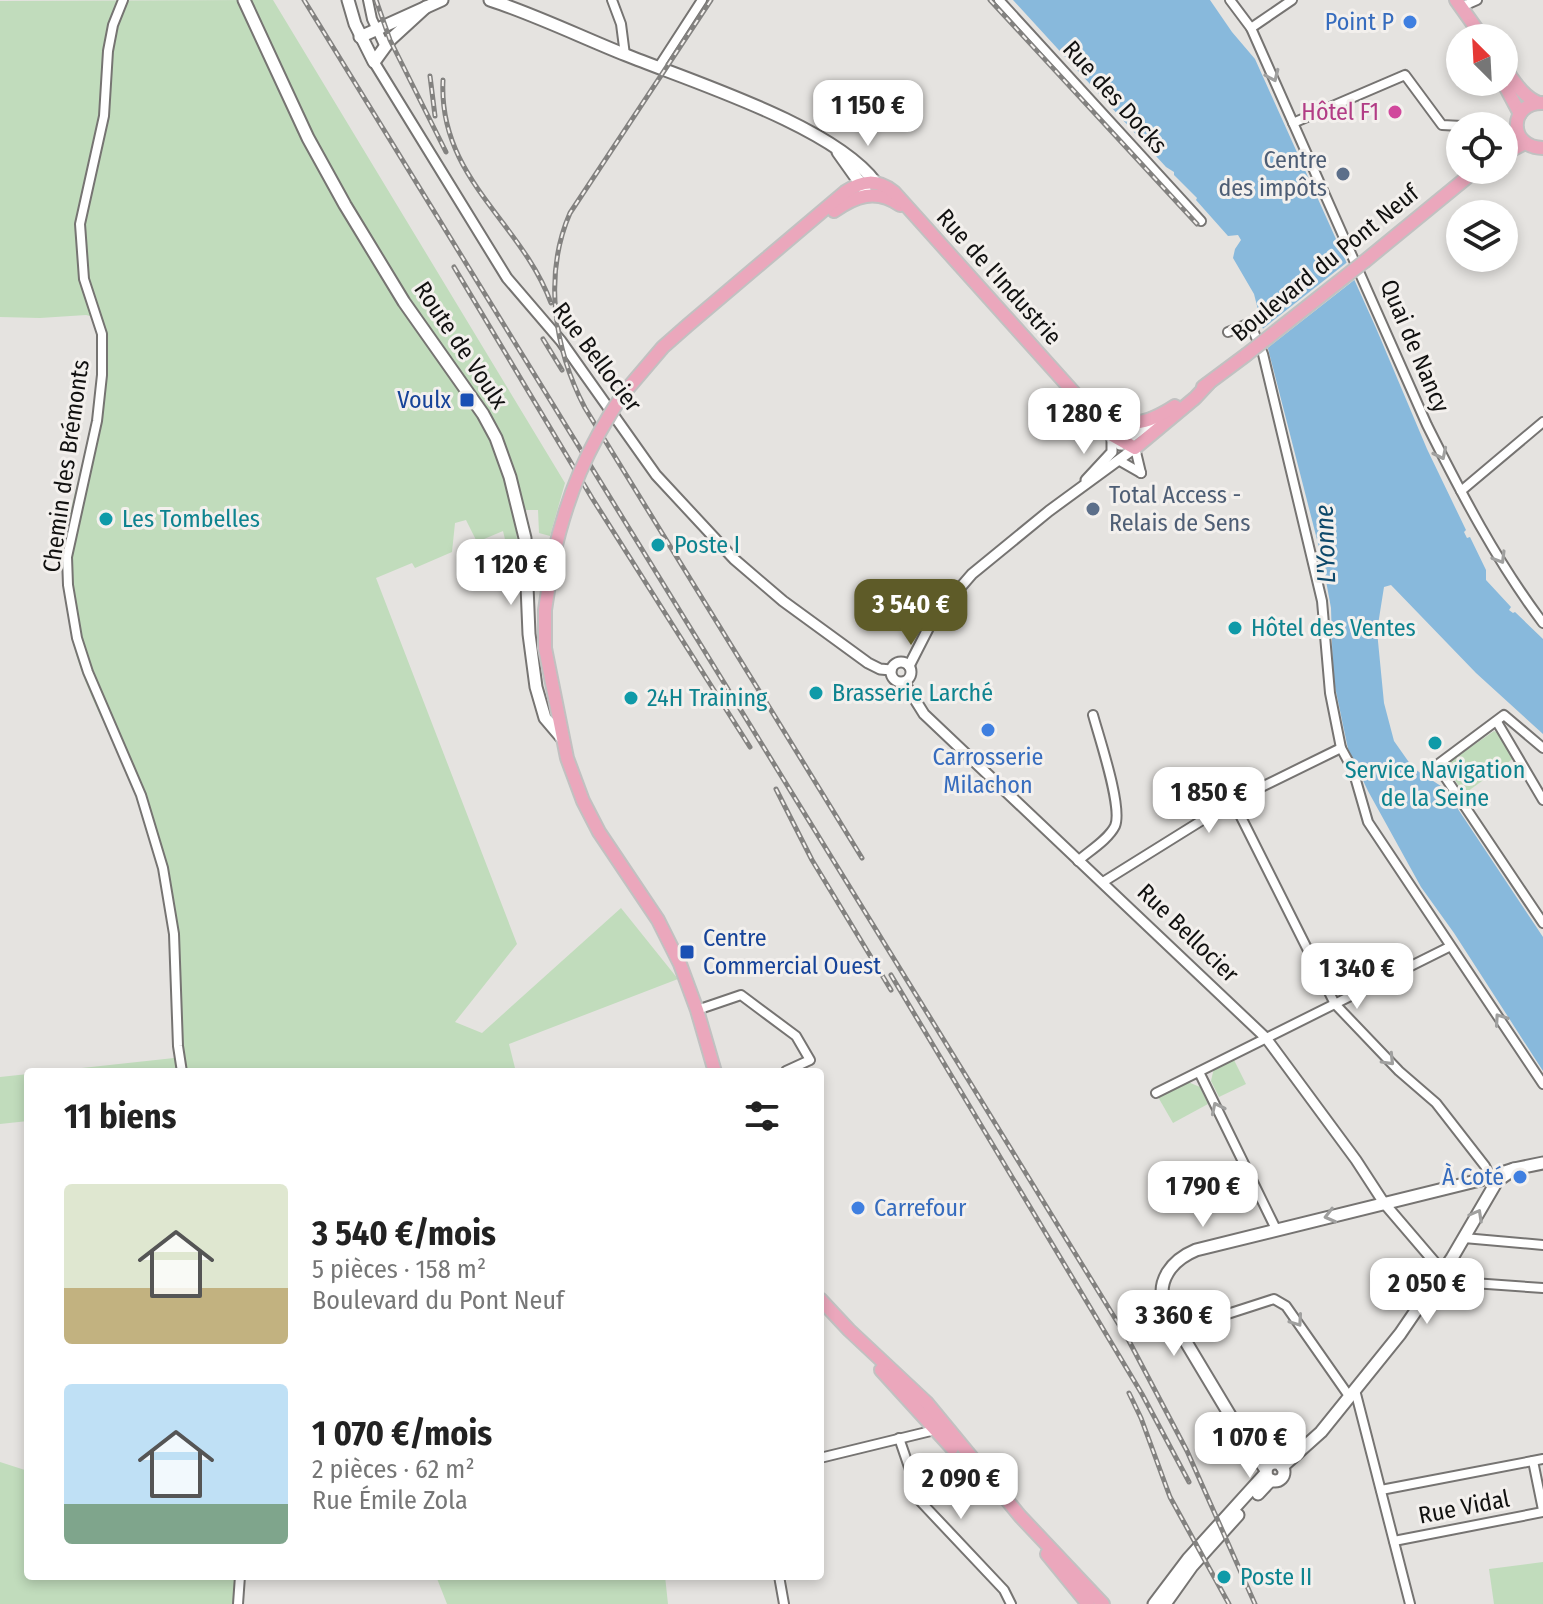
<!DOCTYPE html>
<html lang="fr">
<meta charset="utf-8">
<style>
body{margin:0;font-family:"Fira Sans Condensed",sans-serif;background:#f2f2f2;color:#222;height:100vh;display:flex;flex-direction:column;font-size:30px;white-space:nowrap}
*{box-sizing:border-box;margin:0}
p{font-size:26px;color:#767676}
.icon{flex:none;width:44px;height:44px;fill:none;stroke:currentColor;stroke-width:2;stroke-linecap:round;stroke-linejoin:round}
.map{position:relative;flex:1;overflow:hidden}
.panel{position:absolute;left:24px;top:1068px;width:800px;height:512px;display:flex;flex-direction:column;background:#fff;border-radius:8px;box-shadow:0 4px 12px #0003}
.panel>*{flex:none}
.needle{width:52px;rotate:336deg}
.buttons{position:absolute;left:1446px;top:24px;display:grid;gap:16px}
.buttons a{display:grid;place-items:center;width:72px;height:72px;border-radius:50%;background:#fff;box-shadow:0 4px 12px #0003;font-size:40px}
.price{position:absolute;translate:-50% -68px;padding:0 18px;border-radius:16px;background:#fff;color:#222;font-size:26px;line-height:52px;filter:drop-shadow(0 2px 4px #0008)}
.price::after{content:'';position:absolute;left:50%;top:48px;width:24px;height:18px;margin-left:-12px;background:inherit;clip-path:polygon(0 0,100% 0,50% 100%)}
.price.current{background:#5e5b28;color:#fff}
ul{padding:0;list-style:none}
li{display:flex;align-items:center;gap:24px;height:200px;padding:0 40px}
li span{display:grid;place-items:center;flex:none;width:224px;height:160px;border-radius:8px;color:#555}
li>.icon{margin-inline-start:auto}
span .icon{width:96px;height:96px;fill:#fffc;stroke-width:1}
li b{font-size:34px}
h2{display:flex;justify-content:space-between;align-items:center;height:96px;padding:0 40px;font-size:34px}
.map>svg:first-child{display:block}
</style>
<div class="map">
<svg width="1543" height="1604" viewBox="0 0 1543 1604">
<rect width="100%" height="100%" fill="#e5e3e0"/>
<g fill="#c1dcbc">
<path d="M273,0L565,483L550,536L539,533L538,510H527L514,516L521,571L512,569L503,531L477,542L466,520L455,523L452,552L415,568L412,563L376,578L517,944L455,1022L482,1033L621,908L678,979L509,1044L516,1072H45L174,1058C173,1004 173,949 164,895C160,868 151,840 142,813C122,747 76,686 68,616C65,595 61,571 64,549C74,472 111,396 94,317L86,315L40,318L0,317V1Z"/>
<path d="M1494,731L1499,734L1514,758L1464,794L1445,765Z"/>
<path d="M1234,1060L1246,1084L1219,1097L1211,1081L1214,1068Z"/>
<path d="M28,1074V1121L0,1124V1077Z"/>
<path d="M1188,1082L1200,1087L1208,1104L1173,1123L1158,1097Z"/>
<path d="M0,1462L28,1471V1576H244L240,1604H0Z"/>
<path d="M1543,1562V1604H1494L1489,1569Z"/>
<path d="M436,1576H665L668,1604H447Z"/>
</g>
<path fill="#88b9dc" d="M1013,0H1210L1232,32L1255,59L1376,328L1427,449L1466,530L1464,532L1467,538L1470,537L1486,570V580L1511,607L1509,610L1513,613L1515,612L1543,639V734L1476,673L1391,585L1384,587L1377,631L1384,703L1394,741L1413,768L1444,788L1543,937V1071L1454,933L1421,887L1368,791L1348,749L1333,677L1331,608L1322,559L1254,294L1233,258L1235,249L1241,240L1238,235L1228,236L1196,200L1197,198L1174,175V172L1166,167Z"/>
<path fill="#e5e3e0" d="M1350,260L1358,277L1265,350L1260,331Z"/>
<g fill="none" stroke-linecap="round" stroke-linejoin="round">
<defs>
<g id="minor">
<path d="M123,0L113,25L108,51L104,116L80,224L84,279L102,334V375L97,421L67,557L68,585L77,638L88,672L141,795L163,868L174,934L178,1046L182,1072"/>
<path d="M368,0L372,19L385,47"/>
<path d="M612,0L621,24L625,55"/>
<path d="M999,0L1201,221"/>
<path d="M1230,0L1251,28L1427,425C1461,493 1497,562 1543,623"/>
<path d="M1461,7L1477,0"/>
<path d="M1251,28L1292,0"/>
<path d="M658,68L702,0"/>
<path d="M1293,123L1405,75L1442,125L1462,126"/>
<path d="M1228,332L1250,323L1263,354L1322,601L1330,693L1341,748L1353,770L1368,822L1543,1084"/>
<path d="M1114,422L1135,448L1141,473"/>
<path d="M1120,461L1141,473"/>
<path d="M1461,491L1543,422"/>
<path d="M1497,722L1543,800"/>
<path d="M1543,748L1504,715L1437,765L1543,923"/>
<path d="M1233,801L1335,1004L1399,1071L1436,1103L1485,1166L1490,1176"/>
<path d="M1078,861C1089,851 1108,840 1115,826C1123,808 1099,737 1093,715"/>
<path d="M1103,882L1233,801L1341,748"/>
<path d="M697,1010L741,995L796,1036L810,1060L786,1071"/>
<path d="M1199,1072L1276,1229"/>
<path d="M1156,1093L1449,947"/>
<path d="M1464,1238L1543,1245"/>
<path d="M1443,1272L1473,1283L1543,1288"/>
<path d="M1178,1330L1274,1299L1286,1306L1349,1396"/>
<path d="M1355,1390L1410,1604"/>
<path d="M899,1438L921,1502L1004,1590L1011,1604"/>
<path d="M820,1458L935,1430"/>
<path d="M1533,1461L1543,1510"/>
<path d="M1381,1490L1543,1459"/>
<path d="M1394,1541L1543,1512"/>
<path d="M779,1576L784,1604"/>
<path d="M238,1604L240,1576"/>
</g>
<g id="tertiary">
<path d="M374,62L507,278L561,341L656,475L734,559L783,601L868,663L880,669L891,670"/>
<path d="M1120,445L1153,421"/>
<path d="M1086,480L1112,452V435"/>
<circle cx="901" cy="672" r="10"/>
<path d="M909,666L933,619L972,574L1049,511L1135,448"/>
<path d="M904,682L924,714L1266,1038L1356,1160L1384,1203L1443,1272"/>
</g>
<g id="secondary">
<path d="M244,0L308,138L345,205L404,302L483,414L496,438L510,477L525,538L529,634L536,687L545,718L562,738"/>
<path d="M348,0L355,24L374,62L390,40L426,7"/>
<path d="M490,0C536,15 581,37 626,55C693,82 833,126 875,182"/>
<path d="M360,37L442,0"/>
<path d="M838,152L865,190"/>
<circle cx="1275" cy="1472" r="9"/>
<path d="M1282,1467L1321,1432L1400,1334L1452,1258L1497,1181L1514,1169L1543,1163"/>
<path d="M1266,1470L1243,1437L1165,1307C1155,1281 1172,1260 1196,1250L1480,1180L1514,1169"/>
<path d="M1258,1494L1271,1480"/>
<path d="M1154,1604L1188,1559L1266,1473"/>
<path d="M1165,1604L1192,1566L1238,1515"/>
</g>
<g id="primary">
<path d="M1456,0L1483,38"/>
<path d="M1504,67C1514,81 1523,97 1539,103"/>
<path d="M1503,82L1520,114"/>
<path d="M1543,103C1508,102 1508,148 1543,148"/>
<path d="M1504,144L1517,130"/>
<path d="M1504,154L1525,143"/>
<path d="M834,211C855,196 876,188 900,205"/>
<path d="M1365,261L1476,170"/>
<path d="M1203,387L1246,355"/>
<path d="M623,394L663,347L688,325L845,192C863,180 877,179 894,192L1112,435L1135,448L1195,398L1209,383"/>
<path d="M1096,412C1127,429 1146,425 1175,406"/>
<path d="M553,558L545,610V648L567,758L583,801L599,832L658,920L680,964L697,1010L715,1072"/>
<path d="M820,1299L849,1330L927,1403L1020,1516L1103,1604"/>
<path d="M881,1370L952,1448"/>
<path d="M1047,1554L1088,1604"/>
</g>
</defs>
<use href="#minor" stroke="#767472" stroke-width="12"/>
<use href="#tertiary" stroke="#767472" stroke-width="13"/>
<use href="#secondary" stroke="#767472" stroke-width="15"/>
<use href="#primary" stroke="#c1c1c1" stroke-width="16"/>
<use href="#minor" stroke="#fff" stroke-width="8"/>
<use href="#tertiary" stroke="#fff" stroke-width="9"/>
<use href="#secondary" stroke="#fff" stroke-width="11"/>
<use href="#primary" stroke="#eba7bc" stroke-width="12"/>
<defs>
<g id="rail">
<path d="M304,0L1129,1341L1187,1451L1255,1604"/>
<path d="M376,0L390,40L446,152"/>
<path d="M711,0L570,213C543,275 554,349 585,408L862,858"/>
<path d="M990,0L1197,224"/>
<path d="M430,76L435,116"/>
<path d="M443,80C438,178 521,221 551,303"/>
<path d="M454,267L592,498L750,747"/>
<path d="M543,339L562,370"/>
<path d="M776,789L812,860L891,990"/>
<path d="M891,975L1142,1394L1189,1482"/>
<path d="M1129,1393L1141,1418L1170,1497L1229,1604"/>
</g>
</defs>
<use href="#rail" stroke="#838280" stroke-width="5"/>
<use href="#rail" stroke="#f3f0ed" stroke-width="2" stroke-dasharray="6" stroke-linecap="butt"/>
<defs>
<g id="primary-bridge">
<path d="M1246,355L1365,261"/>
<path d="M553,558C567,495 587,448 623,394"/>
</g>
</defs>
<use href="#primary-bridge" stroke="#c1c1c1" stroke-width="16" stroke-linecap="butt"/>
<use href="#primary-bridge" stroke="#eba7bc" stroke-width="12"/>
</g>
<defs><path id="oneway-chevron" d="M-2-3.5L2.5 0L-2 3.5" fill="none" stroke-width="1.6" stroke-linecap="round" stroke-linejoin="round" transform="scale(2)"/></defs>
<g stroke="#a0a09f">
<use href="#oneway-chevron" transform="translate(1273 76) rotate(66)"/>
<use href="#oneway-chevron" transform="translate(1441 454) rotate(64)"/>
<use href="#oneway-chevron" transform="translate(1500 558) rotate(59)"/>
<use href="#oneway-chevron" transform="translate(1500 1019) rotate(-125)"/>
<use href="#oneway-chevron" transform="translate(1389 1060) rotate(46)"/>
<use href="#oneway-chevron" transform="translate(1217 1108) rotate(-116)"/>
<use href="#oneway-chevron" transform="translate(1477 1215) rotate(-61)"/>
<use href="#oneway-chevron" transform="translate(1330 1216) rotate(166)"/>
<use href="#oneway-chevron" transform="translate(1297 1321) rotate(55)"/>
</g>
<g fill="#3f7fe0" stroke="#f3f0ed" stroke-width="3">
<circle cx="1410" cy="22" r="8"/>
<circle cx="988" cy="730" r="8"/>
<circle cx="1520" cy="1177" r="8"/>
<circle cx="858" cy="1208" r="8"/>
</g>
<circle fill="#d1479c" stroke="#f3f0ed" stroke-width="3" cx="1395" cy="112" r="8"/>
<g fill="#5c6f8a" stroke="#f3f0ed" stroke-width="3">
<circle cx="1343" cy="174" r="8"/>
<circle cx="1093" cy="509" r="8"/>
</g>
<g fill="#1a4fb4" stroke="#f3f0ed" stroke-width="3">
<rect x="459" y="392" width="16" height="16" rx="4"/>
<rect x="679" y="944" width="16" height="16" rx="4"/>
</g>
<g fill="#0f9aa8" stroke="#f3f0ed" stroke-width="3">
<circle cx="106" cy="519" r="8"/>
<circle cx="658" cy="545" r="8"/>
<circle cx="1235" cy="628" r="8"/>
<circle cx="816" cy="693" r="8"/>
<circle cx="631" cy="698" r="8"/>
<circle cx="1435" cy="743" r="8"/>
<circle cx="1224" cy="1577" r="8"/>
</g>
<g text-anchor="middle" stroke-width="6" stroke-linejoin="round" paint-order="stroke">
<g font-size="24" fill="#366cbe" stroke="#f3f0ed" text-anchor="end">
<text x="1394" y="30">Point P</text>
<text x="988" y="765" text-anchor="middle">Carrosserie<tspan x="988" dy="28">Milachon</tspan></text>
<text x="1504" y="1185">À Coté</text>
<text x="874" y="1216" text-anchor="start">Carrefour</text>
</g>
<g font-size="24" fill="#111110" stroke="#f3f0ed">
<text transform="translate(1115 97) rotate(48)" y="8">Rue des Docks</text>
<text transform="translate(1325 263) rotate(-39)" y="8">Boulevard du Pont Neuf</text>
<text transform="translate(999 277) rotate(48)" y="8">Rue de l'Industrie</text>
<text transform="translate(461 345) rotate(56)" y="8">Route de Voulx</text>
<text transform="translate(1415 346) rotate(67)" y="8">Quai de Nancy</text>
<text transform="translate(597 357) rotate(53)" y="8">Rue Bellocier</text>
<text transform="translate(66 466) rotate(-82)" y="8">Chemin des Brémonts</text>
<text transform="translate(1188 933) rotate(44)" y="8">Rue Bellocier</text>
<text transform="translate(1464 1507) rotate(-11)" y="8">Rue Vidal</text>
</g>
<g font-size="24" fill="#b23c85" stroke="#f3f0ed" text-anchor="end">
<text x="1379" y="120">Hôtel F1</text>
</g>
<g font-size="24" fill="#4e5e75" stroke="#f3f0ed" text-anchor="end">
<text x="1327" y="168">Centre<tspan x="1327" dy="28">des impôts</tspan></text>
<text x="1109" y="503" text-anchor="start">Total Access -<tspan x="1109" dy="28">Relais de Sens</tspan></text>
</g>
<g font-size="24" fill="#164399" stroke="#f3f0ed" text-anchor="end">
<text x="451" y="408">Voulx</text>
<text x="703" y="946" text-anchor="start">Centre<tspan x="703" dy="28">Commercial Ouest</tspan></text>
</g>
<g font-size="24" fill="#0d838f" stroke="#f3f0ed" text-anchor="start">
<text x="122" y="527">Les Tombelles</text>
<text x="674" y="553">Poste I</text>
<text x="1251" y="636">Hôtel des Ventes</text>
<text x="832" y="701">Brasserie Larché</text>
<text x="647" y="706">24H Training</text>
<text x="1435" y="778" text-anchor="middle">Service Navigation<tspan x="1435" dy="28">de la Seine</tspan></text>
<text x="1240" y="1585">Poste II</text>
</g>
<g font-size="26" font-style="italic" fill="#0d496b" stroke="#f3f0ed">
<text transform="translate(1325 544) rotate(-92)" y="9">L'Yonne</text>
</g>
</g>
</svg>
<div class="buttons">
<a><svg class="needle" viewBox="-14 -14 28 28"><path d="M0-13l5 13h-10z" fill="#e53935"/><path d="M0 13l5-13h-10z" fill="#767676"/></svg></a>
<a><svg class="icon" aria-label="locate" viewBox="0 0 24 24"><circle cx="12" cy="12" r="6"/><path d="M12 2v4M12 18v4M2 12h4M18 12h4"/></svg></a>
<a><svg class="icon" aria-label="layers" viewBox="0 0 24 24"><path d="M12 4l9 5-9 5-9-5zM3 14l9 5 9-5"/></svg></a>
</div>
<b class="price" style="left:868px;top:148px">1 150 €</b>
<b class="price" style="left:1084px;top:456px">1 280 €</b>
<b class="price" style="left:511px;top:607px">1 120 €</b>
<b class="price current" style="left:911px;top:647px">3 540 €</b>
<b class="price" style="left:1209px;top:835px">1 850 €</b>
<b class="price" style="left:1357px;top:1011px">1 340 €</b>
<b class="price" style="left:1203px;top:1229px">1 790 €</b>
<b class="price" style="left:1427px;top:1326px">2 050 €</b>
<b class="price" style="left:1174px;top:1358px">3 360 €</b>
<b class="price" style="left:1250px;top:1480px">1 070 €</b>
<b class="price" style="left:961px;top:1521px">2 090 €</b>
<section class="panel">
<h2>11 biens<svg class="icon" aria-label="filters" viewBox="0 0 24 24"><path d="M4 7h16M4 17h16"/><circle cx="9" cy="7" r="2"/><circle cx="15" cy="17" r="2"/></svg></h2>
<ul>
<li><span style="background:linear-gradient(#dfe7d0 65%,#c2b280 0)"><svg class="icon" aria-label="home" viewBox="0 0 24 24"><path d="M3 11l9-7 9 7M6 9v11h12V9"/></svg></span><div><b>3 540 €/mois</b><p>5 pièces · 158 m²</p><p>Boulevard du Pont Neuf</p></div></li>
<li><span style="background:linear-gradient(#bfe0f5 75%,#7fa58c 0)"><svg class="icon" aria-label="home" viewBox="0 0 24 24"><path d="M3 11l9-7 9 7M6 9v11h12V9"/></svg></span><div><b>1 070 €/mois</b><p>2 pièces · 62 m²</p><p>Rue Émile Zola</p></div></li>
</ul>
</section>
</div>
